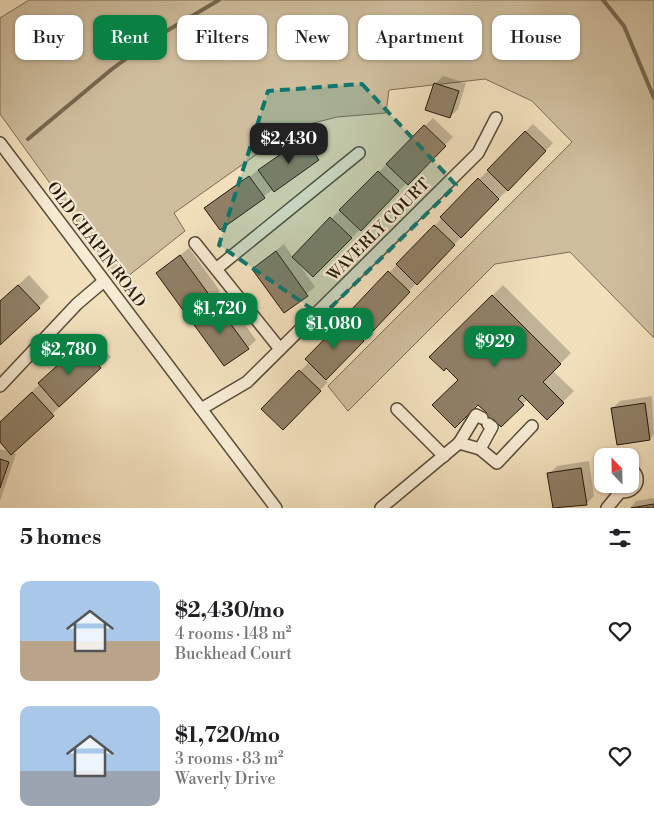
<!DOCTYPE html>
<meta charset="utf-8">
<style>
body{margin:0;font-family:"Libre Bodoni",serif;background:#f6f6f6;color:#202124;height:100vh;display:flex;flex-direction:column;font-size:19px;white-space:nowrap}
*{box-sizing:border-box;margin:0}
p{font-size:16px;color:#757577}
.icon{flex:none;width:28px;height:28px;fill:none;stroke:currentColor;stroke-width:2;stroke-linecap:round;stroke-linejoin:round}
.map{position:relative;height:508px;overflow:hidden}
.sheet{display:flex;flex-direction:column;background:#fff;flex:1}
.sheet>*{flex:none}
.guide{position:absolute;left:15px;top:15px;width:625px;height:45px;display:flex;gap:10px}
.needle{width:32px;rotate:338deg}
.controls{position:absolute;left:594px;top:448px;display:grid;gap:10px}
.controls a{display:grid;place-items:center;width:45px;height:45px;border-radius:10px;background:#fff;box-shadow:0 1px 4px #0004;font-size:25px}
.price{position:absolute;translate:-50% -42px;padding:0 11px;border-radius:10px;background:#0b8043;color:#fff;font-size:16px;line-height:32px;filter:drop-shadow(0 1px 2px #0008)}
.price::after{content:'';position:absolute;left:50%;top:30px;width:15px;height:11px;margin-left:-8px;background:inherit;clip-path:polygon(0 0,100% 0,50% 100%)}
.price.current{background:#222;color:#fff}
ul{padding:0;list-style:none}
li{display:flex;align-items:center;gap:15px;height:125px;padding:0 20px}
li span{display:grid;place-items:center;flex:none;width:140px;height:100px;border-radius:10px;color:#555}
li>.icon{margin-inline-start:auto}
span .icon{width:60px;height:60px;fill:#fffc;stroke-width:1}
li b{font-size:21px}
h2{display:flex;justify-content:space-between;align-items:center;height:60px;padding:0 20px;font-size:21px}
.tag{padding:0 18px;border-radius:10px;background:#fff;box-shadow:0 1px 4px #0004;font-size:18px;line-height:45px}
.tag.current{background:#0b8043;color:#fff}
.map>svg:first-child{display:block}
</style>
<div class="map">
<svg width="654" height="508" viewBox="0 0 654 508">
<rect width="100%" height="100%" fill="#f2e0bd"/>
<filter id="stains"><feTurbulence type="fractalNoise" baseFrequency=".004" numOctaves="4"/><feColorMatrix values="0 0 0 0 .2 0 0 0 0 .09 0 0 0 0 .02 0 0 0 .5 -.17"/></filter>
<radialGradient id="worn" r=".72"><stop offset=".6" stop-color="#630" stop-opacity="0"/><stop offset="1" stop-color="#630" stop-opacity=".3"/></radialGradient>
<path fill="#cfbe9e" stroke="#7a6c54" d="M29,0H654V338L570,252L495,264L348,411L328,386L572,142L532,101L485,79L389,90L386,113L337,117L294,128L174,213L185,231L118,284L75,218L0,114V18Z"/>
<g fill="#0003">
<path d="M443,76L466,83L458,109L450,117L435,84Z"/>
<path d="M433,118L453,137L313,276L297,261L315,287L284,312L253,269L284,244L293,257Z"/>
<path d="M533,124L553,143L370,331L325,380L328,382L283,428L263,409L309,362L306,359L352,311Z"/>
<path d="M312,131L326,151L220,228L206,208Z"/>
<path d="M189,248L220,291L212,299L158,273Z"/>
<path d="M29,275L49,297L0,345V302Z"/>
<path d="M503,285L571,353L553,371L574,391L547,418L528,399L501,425L446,367L431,357Z"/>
<path d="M225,297L256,340L248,348L194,322Z"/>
<path d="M91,335L111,357L12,453L16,454L0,501V449L11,452L0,441V422Z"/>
<path d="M652,396L654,434L650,439L618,444L612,409L620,401Z"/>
<path d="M589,461L594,496L586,504L554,508L549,474L557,466Z"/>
<path d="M654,498V508H630L636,501Z"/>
</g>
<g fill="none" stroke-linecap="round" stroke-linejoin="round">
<g stroke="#766850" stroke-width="4">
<path d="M603,0L624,26L654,98"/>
<path d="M28,139L112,69L153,39L219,0"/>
</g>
</g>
<g fill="#908067" stroke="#251909">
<path d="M434,83L459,91L450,118L425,110Z"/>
<path d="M424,125L446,146L408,185L386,164Z"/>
<path d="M525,131L546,151L508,191L487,170Z"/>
<path d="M304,138L319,160L274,192L258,170Z"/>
<path d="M378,171L399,191L361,231L339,210Z"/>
<path d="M249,176L265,198L220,230L204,208Z"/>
<path d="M478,178L499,199L461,238L440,217Z"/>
<path d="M330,217L352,238L313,277L292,257Z"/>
<path d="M434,225L455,245L417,285L396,264Z"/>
<path d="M276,251L308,296L284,313L252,269Z"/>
<path d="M180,255L213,300L188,317L156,273Z"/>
<path d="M388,271L410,292L372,332L350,311Z"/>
<path d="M18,285L40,308L0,345V301Z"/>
<path d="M492,295L561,364L543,382L564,403L547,420L522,395L518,399L524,405L501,427L493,419L484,428L478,422L487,413L478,405L455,428L432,405L458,380L446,368L444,371L429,357Z"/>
<path d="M216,304L249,349L224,366L192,322Z"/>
<path d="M343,320L364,341L326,380L305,359Z"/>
<path d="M80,345L101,368L59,407L38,383Z"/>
<path d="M299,370L321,391L283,430L261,409Z"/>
<path d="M32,392L54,416L11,455L0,442V422Z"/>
<path d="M645,403L650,440L617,445L611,408Z"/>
<path d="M0,459L9,462L0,488Z"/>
<path d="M581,468L587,505L553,508L547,473Z"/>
<path d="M654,504V508H631Z"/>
</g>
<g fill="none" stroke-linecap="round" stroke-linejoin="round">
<defs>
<g id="minor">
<path d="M0,143L276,508"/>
<path d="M195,243L280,349"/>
<path d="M216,269L359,153"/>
<path d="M0,386L77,304L104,281"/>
<path d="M201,409L247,382L478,153L496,118"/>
<path d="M397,409L444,456"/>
<path d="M459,443L476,415L482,418"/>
<path d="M480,449L492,427L488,424"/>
<path d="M613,484L622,492C637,492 643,477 630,468"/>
<path d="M381,508L459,443L480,449L497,463L532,426"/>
<path d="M607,508L621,491"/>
</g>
</defs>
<use href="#minor" stroke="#584b36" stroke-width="14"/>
<use href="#minor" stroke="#f7ebd4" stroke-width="11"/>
</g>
<path fill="#0f766e" fill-opacity="0.2" stroke="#0f766e" stroke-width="4" stroke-dasharray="10 6" stroke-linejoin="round" d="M362,84L456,185L322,316L219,245L268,91Z"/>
<g text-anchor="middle" stroke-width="4.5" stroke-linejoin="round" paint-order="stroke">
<g font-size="16" fill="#251909" stroke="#f7ebd4">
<text transform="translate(378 229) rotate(-45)" y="6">WAVERLY COURT</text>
<text transform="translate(97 244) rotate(53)" y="6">OLD CHAPIN ROAD</text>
</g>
</g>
<rect width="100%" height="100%" filter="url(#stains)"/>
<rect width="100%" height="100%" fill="url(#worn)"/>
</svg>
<div class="controls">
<a><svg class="needle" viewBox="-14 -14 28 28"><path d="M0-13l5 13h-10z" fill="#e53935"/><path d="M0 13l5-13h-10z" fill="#757577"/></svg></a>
</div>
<b class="price current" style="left:289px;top:165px">$2,430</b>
<b class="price" style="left:220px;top:335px">$1,720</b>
<b class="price" style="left:334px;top:350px">$1,080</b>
<b class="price" style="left:495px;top:368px">$929</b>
<b class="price" style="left:69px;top:376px">$2,780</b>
<div class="guide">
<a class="tag">Buy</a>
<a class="tag current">Rent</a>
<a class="tag">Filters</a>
<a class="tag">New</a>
<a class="tag">Apartment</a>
<a class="tag">House</a>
</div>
</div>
<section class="sheet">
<h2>5 homes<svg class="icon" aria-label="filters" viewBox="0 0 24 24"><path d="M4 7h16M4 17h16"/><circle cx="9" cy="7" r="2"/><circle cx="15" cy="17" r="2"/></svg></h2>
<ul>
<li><span style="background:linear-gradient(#a9c7e8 60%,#b9a48a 0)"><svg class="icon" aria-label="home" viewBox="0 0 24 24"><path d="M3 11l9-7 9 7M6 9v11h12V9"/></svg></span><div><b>$2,430/mo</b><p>4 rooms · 148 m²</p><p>Buckhead Court</p></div><svg class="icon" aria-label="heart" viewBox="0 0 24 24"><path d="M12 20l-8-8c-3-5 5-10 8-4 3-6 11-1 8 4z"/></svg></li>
<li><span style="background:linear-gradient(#a9c7e8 65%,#9aa5b1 0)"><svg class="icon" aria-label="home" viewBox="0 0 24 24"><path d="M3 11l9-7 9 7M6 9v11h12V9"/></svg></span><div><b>$1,720/mo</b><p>3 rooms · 83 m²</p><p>Waverly Drive</p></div><svg class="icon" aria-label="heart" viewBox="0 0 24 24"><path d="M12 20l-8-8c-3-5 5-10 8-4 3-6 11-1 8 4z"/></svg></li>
</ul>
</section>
